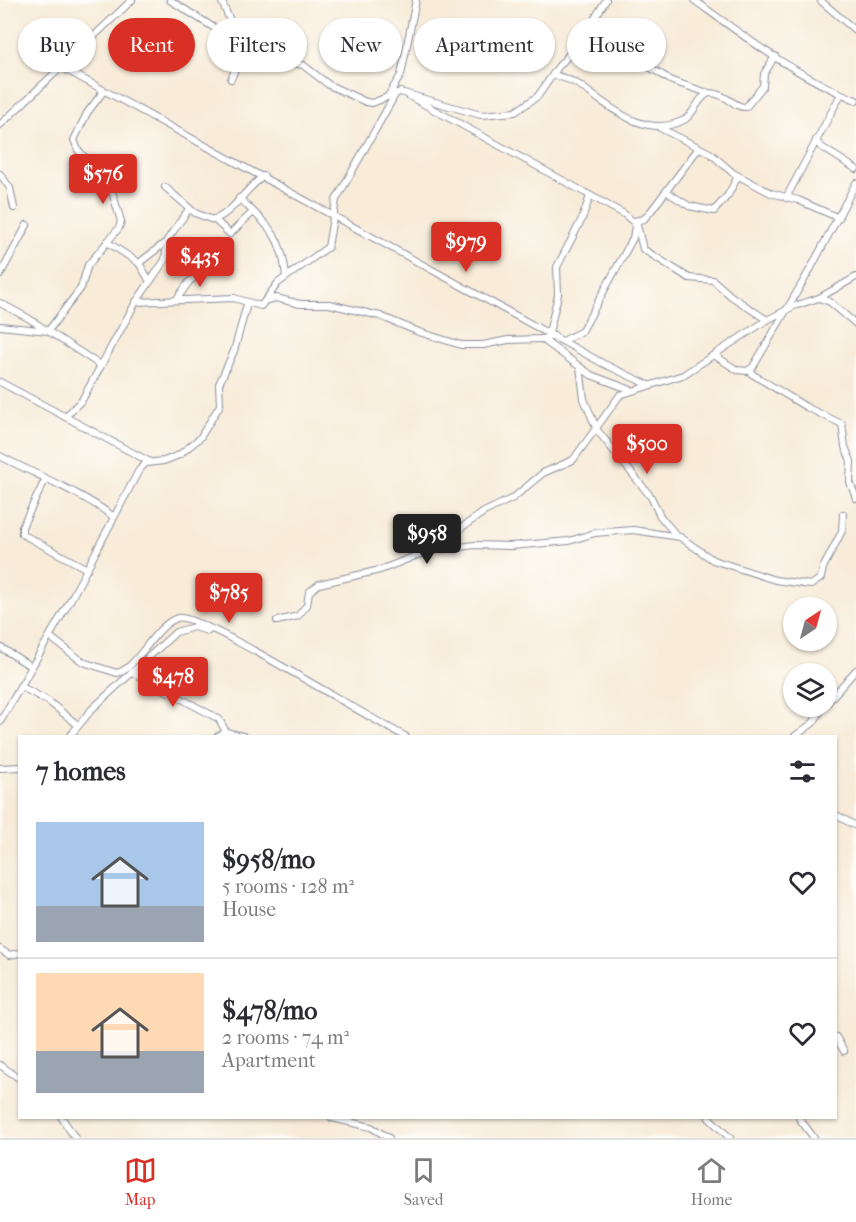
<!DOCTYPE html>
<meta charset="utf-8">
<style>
body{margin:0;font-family:"IM FELL French Canon",serif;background:#f2f2f3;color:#2b2b33;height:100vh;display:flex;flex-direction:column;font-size:22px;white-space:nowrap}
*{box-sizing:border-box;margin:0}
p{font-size:20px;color:#7c7c81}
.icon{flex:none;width:33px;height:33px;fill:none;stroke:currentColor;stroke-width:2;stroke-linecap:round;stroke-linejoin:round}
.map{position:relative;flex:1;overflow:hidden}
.drawer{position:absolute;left:18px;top:735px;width:819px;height:384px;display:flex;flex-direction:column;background:#fff;border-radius:0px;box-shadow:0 2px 4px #0004}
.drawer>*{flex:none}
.guide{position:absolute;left:18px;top:18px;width:820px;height:54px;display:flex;gap:12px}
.needle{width:39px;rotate:36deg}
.buttons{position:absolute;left:783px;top:597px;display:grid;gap:12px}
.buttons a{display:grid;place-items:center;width:54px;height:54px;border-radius:50%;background:#fff;box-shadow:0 2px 4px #0004;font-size:30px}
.price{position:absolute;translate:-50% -51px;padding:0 14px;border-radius:6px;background:#d93025;color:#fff;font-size:20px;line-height:39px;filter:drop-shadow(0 2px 3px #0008)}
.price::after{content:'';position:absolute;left:50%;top:36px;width:18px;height:14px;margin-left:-9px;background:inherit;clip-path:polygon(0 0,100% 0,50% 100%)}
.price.active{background:#222;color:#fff}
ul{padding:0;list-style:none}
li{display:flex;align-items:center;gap:18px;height:150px;padding:0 18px}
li+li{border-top:2px solid #e1e1e2}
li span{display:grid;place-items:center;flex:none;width:168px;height:120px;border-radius:0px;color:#555}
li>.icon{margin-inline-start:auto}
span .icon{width:72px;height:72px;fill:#fffc;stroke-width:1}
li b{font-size:26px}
h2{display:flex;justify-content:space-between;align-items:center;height:72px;padding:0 18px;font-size:26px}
.tag{padding:0 21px;border-radius:27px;background:#fff;box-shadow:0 2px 4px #0004;font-size:21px;line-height:54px}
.tag.active{background:#d93025;color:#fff}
.menu{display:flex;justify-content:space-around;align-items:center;height:84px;border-top:2px solid #e1e1e2;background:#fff;font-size:16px;color:#7c7c81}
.menu a{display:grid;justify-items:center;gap:3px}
.menu .active{color:#d93025}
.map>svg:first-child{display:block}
</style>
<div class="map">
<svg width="856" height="1138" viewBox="0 0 856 1138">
<rect width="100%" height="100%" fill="#fdfcf7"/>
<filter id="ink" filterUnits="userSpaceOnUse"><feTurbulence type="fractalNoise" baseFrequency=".0167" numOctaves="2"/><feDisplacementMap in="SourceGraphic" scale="12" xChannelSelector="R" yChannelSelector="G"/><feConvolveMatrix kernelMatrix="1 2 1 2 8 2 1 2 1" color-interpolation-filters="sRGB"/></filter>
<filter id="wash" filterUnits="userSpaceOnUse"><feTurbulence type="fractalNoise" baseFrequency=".008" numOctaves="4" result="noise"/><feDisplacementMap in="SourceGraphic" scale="24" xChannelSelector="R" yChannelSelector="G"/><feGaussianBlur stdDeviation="1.35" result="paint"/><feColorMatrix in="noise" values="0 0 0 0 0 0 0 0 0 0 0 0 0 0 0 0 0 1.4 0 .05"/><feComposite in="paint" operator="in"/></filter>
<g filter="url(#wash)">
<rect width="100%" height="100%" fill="#f8ebd8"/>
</g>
<g filter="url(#ink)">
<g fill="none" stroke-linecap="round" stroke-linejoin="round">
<defs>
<g id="minor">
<path d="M170,0L216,29L236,34L284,61L303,65L329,85L366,102L372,103L400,92L481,115L515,112L538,96L558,67L581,41L606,0"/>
<path d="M221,0L236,34"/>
<path d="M694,0C745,37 797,77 856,100"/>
<path d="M821,1L856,31"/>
<path d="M581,41L616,46L672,81L708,93"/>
<path d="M63,68L604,364L651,386"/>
<path d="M553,74C562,78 572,80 579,85C609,106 645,140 684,120C695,114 697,98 709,93C727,93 734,108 746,107L763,86L764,74L775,56"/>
<path d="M231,79L243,51L241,37"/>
<path d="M388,96L401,75L416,0"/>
<path d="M409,96L624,214L637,225L643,249L689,278L713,280L731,296L767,320"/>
<path d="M0,125L132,0"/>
<path d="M660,128L710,153L733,173L771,193L798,200L839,218"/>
<path d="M816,140L820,146L856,169"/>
<path d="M0,174L10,188L14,208"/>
<path d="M165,187L195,213L213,220C234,213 245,188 264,176"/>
<path d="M667,192L689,206L714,211L728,195L738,176"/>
<path d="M239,198C268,226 282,234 286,277"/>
<path d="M786,198L841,94"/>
<path d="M214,219L230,234L253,212"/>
<path d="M634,221L644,219L651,211L698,149"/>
<path d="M107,242L139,263L149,280"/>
<path d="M139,263L166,242"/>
<path d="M0,275L27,225"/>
<path d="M819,298L830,302L856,324"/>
<path d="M176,300L189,282L211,263"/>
<path d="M268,300L276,298L300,304H329L380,316L419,332L461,345H483L508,340L542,339L554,336"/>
<path d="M136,302L165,260L167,240L189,209"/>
<path d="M0,303L28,318L100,365"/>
<path d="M0,326L48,331L81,288L88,265L119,228L121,221L109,182L78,150L74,140L87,113L103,92"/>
<path d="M549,333L558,295L557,267L582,219L590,196"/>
<path d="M542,339L591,375L631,390"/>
<path d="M563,341L582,331L633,238L635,226"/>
<path d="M714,355L737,370L747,371L753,367L811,268L856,183"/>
<path d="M580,367L584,399L597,430L651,497L660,516L677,536"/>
<path d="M751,369L752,374L806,407L842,424L845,447L851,461L850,482L856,498"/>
<path d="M0,382L150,462"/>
<path d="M65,417L82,400L136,302L234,298L261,306L278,283L328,247L336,200L396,93"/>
<path d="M0,456C38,476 79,491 114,517"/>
<path d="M45,480L22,527V534L87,569"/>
<path d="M428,551L475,545L511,546L569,541L595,533L633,530L680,537L713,560L775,580L811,585L821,578L823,568L842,531L843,514"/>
<path d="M277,621L298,616L307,605L309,592L319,584L380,570L428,551L484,512L513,498L543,473L573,460L620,395L683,375L767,320L794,306L819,298L856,277"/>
<path d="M50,637L83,662L117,673C138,668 153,627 177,618C198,611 372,721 405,736"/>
<path d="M0,647L32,667"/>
<path d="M132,672L219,719L226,732"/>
<path d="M20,686L48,701L78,725"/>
<path d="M826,704L856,670"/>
<path d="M0,722L71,599L139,470L146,463L164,461L179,455L200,438L220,405L219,384L234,351L247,304"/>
<path d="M70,736L92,709L176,632L194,627L208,631"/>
<path d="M218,736L226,732L243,736"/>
<path d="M795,736L813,723L824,706"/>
<path d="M0,768L20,767"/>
<path d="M836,815L856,826"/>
<path d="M0,949L9,955L20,953"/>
<path d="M836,1037L844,1051"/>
<path d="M0,1065L20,1079"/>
<path d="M62,1118L75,1138"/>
<path d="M332,1118L371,1127L389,1138"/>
<path d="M709,1118L730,1138"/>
<path d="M799,1118L814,1138"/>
</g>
</defs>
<use href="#minor" stroke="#8a8d9b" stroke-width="8"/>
<use href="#minor" stroke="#fff" stroke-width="6"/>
</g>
</g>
</svg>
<div class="buttons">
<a><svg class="needle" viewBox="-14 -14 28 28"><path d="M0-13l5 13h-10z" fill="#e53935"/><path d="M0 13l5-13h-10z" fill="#7c7c81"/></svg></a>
<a><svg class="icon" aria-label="layers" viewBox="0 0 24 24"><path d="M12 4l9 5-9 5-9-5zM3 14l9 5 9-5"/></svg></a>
</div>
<b class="price" style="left:103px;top:205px">$576</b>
<b class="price" style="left:466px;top:273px">$979</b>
<b class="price" style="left:200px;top:288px">$435</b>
<b class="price" style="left:647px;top:475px">$500</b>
<b class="price active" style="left:427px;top:565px">$958</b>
<b class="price" style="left:229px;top:624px">$785</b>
<b class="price" style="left:173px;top:708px">$478</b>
<div class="guide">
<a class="tag">Buy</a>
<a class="tag active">Rent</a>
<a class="tag">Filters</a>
<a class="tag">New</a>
<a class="tag">Apartment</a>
<a class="tag">House</a>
</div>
<section class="drawer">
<h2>7 homes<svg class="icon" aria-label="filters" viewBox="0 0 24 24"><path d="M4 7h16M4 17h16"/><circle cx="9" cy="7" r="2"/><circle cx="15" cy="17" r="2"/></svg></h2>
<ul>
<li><span style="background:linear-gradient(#a9c7e8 70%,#9aa5b1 0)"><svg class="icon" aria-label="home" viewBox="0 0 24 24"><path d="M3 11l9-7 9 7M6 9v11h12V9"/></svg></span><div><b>$958/mo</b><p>5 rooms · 128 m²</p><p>House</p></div><svg class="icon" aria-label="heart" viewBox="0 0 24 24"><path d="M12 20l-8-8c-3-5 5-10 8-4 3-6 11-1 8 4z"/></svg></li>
<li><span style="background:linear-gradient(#ffd9b3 65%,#9aa5b1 0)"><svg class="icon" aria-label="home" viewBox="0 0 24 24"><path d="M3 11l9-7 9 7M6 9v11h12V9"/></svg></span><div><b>$478/mo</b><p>2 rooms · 74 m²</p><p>Apartment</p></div><svg class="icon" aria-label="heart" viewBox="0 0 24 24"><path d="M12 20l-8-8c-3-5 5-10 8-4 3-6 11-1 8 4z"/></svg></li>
</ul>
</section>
</div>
<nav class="menu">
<a class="active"><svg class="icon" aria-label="map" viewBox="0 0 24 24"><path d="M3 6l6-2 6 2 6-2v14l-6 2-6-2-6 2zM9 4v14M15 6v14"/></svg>Map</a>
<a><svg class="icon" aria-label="saved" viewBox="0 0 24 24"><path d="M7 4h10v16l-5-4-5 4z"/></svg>Saved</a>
<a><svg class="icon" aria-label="home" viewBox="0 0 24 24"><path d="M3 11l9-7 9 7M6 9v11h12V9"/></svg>Home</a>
</nav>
